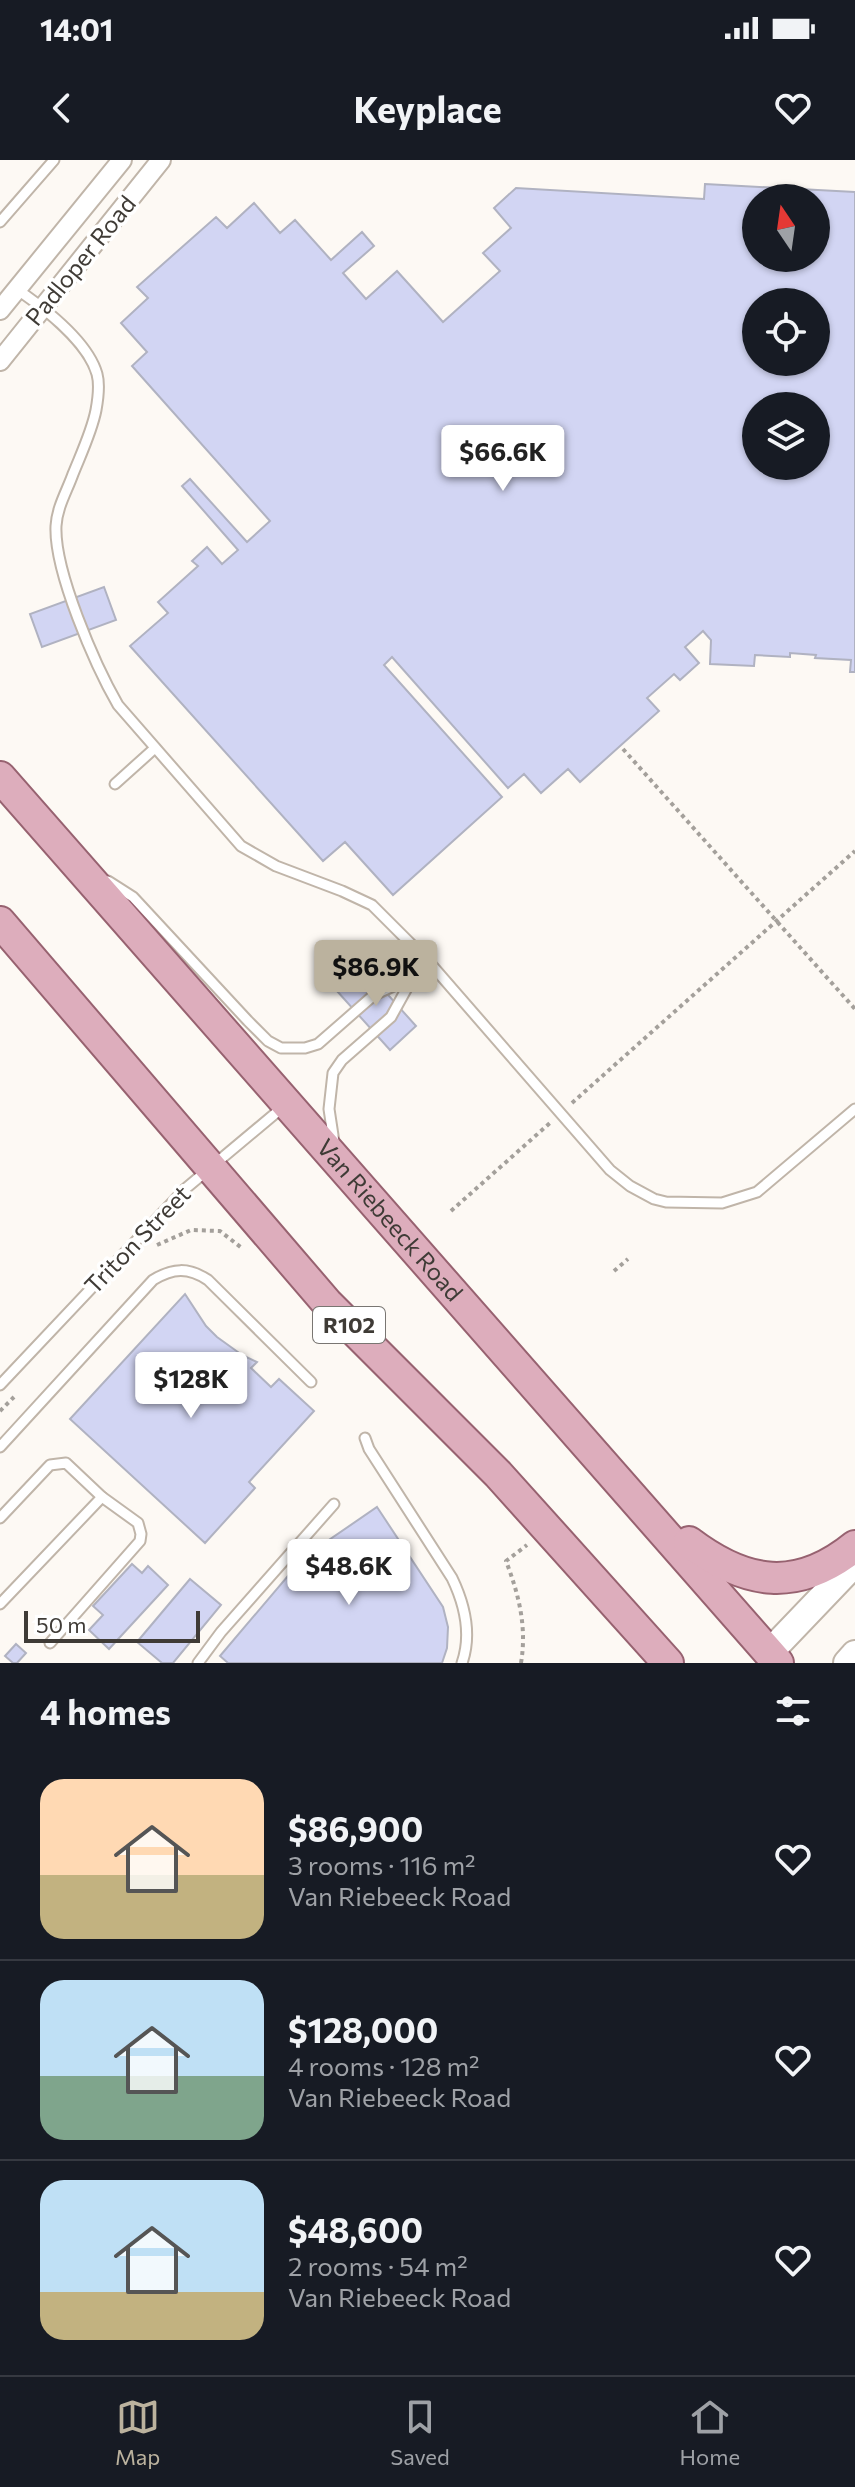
<!DOCTYPE html>
<meta charset="utf-8">
<style>
body{margin:0;font-family:Commissioner,sans-serif;background:#242831;color:#f1f3f6;height:100vh;display:flex;flex-direction:column;font-size:30px;white-space:nowrap}
*{box-sizing:border-box;margin:0}
p{font-size:26px;color:#9ea1a6}
.icon{flex:none;width:44px;height:44px;fill:none;stroke:currentColor;stroke-width:2;stroke-linecap:round;stroke-linejoin:round}
.map{position:relative;height:1503px;overflow:hidden}
.sheet{display:flex;flex-direction:column;background:#171b24;flex:1}
.sheet>*{flex:none}
.needle{width:52px;rotate:347deg}
.controls{position:absolute;left:742px;top:24px;display:grid;gap:16px}
.controls a{display:grid;place-items:center;width:88px;height:88px;border-radius:50%;background:#171b24;box-shadow:0 2px 6px #0004;font-size:40px}
.scale{position:absolute;left:24px;bottom:20px;width:176px;box-sizing:border-box;padding-left:8px;border:4px solid #3f3b36;border-top:0;font-size:22px;line-height:28px;white-space:nowrap;color:#3f3b36;-webkit-text-stroke:6px #fff;paint-order:stroke}
.price{position:absolute;translate:-50% -68px;padding:0 18px;border-radius:8px;background:#fff;color:#222;font-size:26px;line-height:52px;filter:drop-shadow(0 2px 4px #0008)}
.price::after{content:'';position:absolute;left:50%;top:48px;width:24px;height:18px;margin-left:-12px;background:inherit;clip-path:polygon(0 0,100% 0,50% 100%)}
.price.active{background:#bbb29e;color:#111}
ul{padding:0;list-style:none}
li{display:flex;align-items:center;gap:24px;height:200px;padding:0 40px}
li+li{border-top:2px solid #363941}
li span{display:grid;place-items:center;flex:none;width:224px;height:160px;border-radius:24px;color:#555}
li>.icon{margin-inline-start:auto}
span .icon{width:96px;height:96px;fill:#fffc;stroke-width:1}
li b{font-size:34px}
h2{display:flex;justify-content:space-between;align-items:center;height:96px;padding:0 40px;font-size:34px}
.status{display:flex;justify-content:space-between;align-items:center;height:56px;padding:0 40px;background:#171b24;direction:ltr}
.status svg{height:22px;fill:currentColor}
header{display:flex;justify-content:space-between;align-items:center;height:104px;padding:0 40px;background:#171b24;font-size:36px;font-weight:700}
.dock{display:flex;justify-content:space-around;align-items:center;height:112px;border-top:2px solid #363941;background:#171b24;font-size:22px;color:#9ea1a6}
.dock a{display:grid;justify-items:center;gap:4px}
.dock .active{color:#bbb29e}
.map>svg:first-child{display:block}
</style>
<div class="status"><b>14:01</b><svg viewBox="0 0 49 12"><path d="M0 12V9h3v3zM5 12V6h3v6zM10 12V3h3v9zM15 12V0h3v12zM26 1h20v11H26zM47 4h2v5h-2z"/></svg></div>
<header><svg class="icon" aria-label="back" viewBox="0 0 24 24"><path d="M15 5l-7 7 7 7"/></svg>Keyplace<svg class="icon" aria-label="heart" viewBox="0 0 24 24"><path d="M12 20l-8-8c-3-5 5-10 8-4 3-6 11-1 8 4z"/></svg></header>
<div class="map">
<svg width="855" height="1503" viewBox="0 0 855 1503">
<rect width="100%" height="100%" fill="#fdf9f4"/>
<g fill="#d2d5f3" stroke="#b0b2c1" stroke-width="2" fill-rule="evenodd">
<path d="M705,24L855,32V512H850L851,500L815,498L816,495L790,493V497L755,495L754,506L710,504L711,480L703,471L685,487L699,503L680,520L674,514L647,538L659,551L580,622L568,609L541,633L524,614L508,628L392,497L384,505L502,637L393,735L345,682L323,701L130,486L168,453L158,442L198,406L192,401L207,387L222,404L238,390L182,326L190,319L247,382L270,361L132,206L147,192L121,163L148,138L137,127L216,57L227,68L254,43L280,73L295,60L331,100L362,72L374,86L343,113L366,139L397,111L443,162L500,111L483,93L511,68L494,48L516,28L704,39ZM756,38H816V98H756ZM756,142H816V202H756ZM756,246H816V306H756Z"/>
<path d="M104,427L116,460L42,487L30,454Z"/>
<path d="M363,807L416,866L390,890L337,831Z"/>
<path d="M185,1134L206,1166L217,1177L242,1195L257,1202L251,1208L271,1227L279,1219L314,1251L249,1322L255,1328L205,1383L70,1259Z"/>
<path d="M377,1347L443,1447L448,1467L447,1488L442,1503H228L220,1496L304,1397Z"/>
<path d="M132,1404L142,1413L148,1406L168,1425L109,1489L89,1470L103,1455L93,1446Z"/>
<path d="M190,1419L221,1445L173,1503H162L137,1482Z"/>
<path d="M16,1484L26,1493L17,1503H13L5,1496Z"/>
</g>
<g fill="none" stroke-linecap="round" stroke-linejoin="round">
<defs>
<g id="service">
<path d="M0,62L54,0"/>
<path d="M18,130C44,148 88,182 97,214C100,225 98,239 96,250C92,271 81,294 73,314C67,331 57,347 56,366C54,411 95,505 118,545L241,686L276,706L342,731L372,745L429,802L610,1010L630,1026L654,1039L666,1042L722,1043L757,1032L855,949"/>
<path d="M115,624L155,588"/>
<path d="M108,721L133,737L248,861L268,881L281,888H305L318,884L374,835L413,817"/>
<path d="M334,982L329,949L333,913L342,900L391,857L413,817"/>
<path d="M0,1225L185,1029L283,947"/>
<path d="M365,1278L369,1289L452,1418C465,1445 472,1474 462,1503"/>
<path d="M0,1287L153,1120C173,1108 188,1107 208,1120L311,1222"/>
<path d="M0,1358L50,1305L66,1303L102,1337L138,1363L141,1374L140,1381L50,1483"/>
<path d="M0,1444L102,1337"/>
<path d="M198,1503L221,1472L334,1344"/>
</g>
<g id="minor">
<path d="M0,150L122,0"/>
<path d="M0,201L161,0"/>
</g>
<g id="secondary">
<path d="M769,1493L855,1403"/>
<path d="M847,1503L855,1494"/>
</g>
<g id="primary">
<path id="s1" d="M0,617L778,1503"/>
<path d="M0,762L327,1143L498,1314L668,1503"/>
<path d="M689,1382C746,1425 797,1433 855,1386"/>
</g>
</defs>
<use href="#service" stroke="#c0b5a9" stroke-width="13"/>
<use href="#minor" stroke="#c0b5a9" stroke-width="22"/>
<use href="#secondary" stroke="#c0b5a9" stroke-width="30"/>
<use href="#primary" stroke="#976270" stroke-width="34"/>
<g stroke="#a4a09b" stroke-width="4" stroke-dasharray="4 4" stroke-linecap="butt">
<path d="M623,589L855,849"/>
<path d="M572,943L855,691"/>
<path d="M451,1051L551,962"/>
<path d="M157,1085L191,1070L220,1071L243,1089"/>
<path d="M614,1111L628,1099"/>
<path d="M0,1251L14,1237"/>
<path d="M521,1503C527,1467 519,1435 506,1401L527,1385"/>
</g>
<use href="#service" stroke="#fff" stroke-width="9"/>
<use href="#minor" stroke="#fff" stroke-width="18"/>
<use href="#secondary" stroke="#fff" stroke-width="26"/>
<use href="#primary" stroke="#ddadbc" stroke-width="30"/>
</g>
<g text-anchor="middle" stroke-width="7" stroke-linejoin="round" paint-order="stroke">
<rect fill="#fff" stroke="#797672" stroke-width="2" x="313" y="1147" width="72" height="36" rx="6"/>
<g font-size="22" font-weight="bold" fill="#3f3b36">
<text x="349" y="1173">R102</text>
</g>
<g font-size="24" fill="#3f3b36" stroke="#fff">
<text transform="translate(81 101) rotate(-51)" y="8">Padloper Road</text>
<text dy="8" stroke="none"><textPath href="#s1" startOffset="590">Van Riebeeck Road</textPath></text>
<text transform="translate(138 1080) rotate(-46)" y="8">Triton Street</text>
</g>
</g>
</svg>
<div class="controls">
<a><svg class="needle" viewBox="-14 -14 28 28"><path d="M0-13l5 13h-10z" fill="#e53935"/><path d="M0 13l5-13h-10z" fill="#9ea1a6"/></svg></a>
<a><svg class="icon" aria-label="locate" viewBox="0 0 24 24"><circle cx="12" cy="12" r="6"/><path d="M12 2v4M12 18v4M2 12h4M18 12h4"/></svg></a>
<a><svg class="icon" aria-label="layers" viewBox="0 0 24 24"><path d="M12 4l9 5-9 5-9-5zM3 14l9 5 9-5"/></svg></a>
</div>
<div class="scale">50 m</div>
<b class="price" style="left:503px;top:333px">$66.6K</b>
<b class="price active" style="left:376px;top:848px">$86.9K</b>
<b class="price" style="left:191px;top:1260px">$128K</b>
<b class="price" style="left:349px;top:1447px">$48.6K</b>
</div>
<section class="sheet">
<h2>4 homes<svg class="icon" aria-label="filters" viewBox="0 0 24 24"><path d="M4 7h16M4 17h16"/><circle cx="9" cy="7" r="2"/><circle cx="15" cy="17" r="2"/></svg></h2>
<ul>
<li><span style="background:linear-gradient(#ffd9b3 60%,#c2b280 0)"><svg class="icon" aria-label="home" viewBox="0 0 24 24"><path d="M3 11l9-7 9 7M6 9v11h12V9"/></svg></span><div><b>$86,900</b><p>3 rooms · 116 m²</p><p>Van Riebeeck Road</p></div><svg class="icon" aria-label="heart" viewBox="0 0 24 24"><path d="M12 20l-8-8c-3-5 5-10 8-4 3-6 11-1 8 4z"/></svg></li>
<li><span style="background:linear-gradient(#bfe0f5 60%,#7fa58c 0)"><svg class="icon" aria-label="home" viewBox="0 0 24 24"><path d="M3 11l9-7 9 7M6 9v11h12V9"/></svg></span><div><b>$128,000</b><p>4 rooms · 128 m²</p><p>Van Riebeeck Road</p></div><svg class="icon" aria-label="heart" viewBox="0 0 24 24"><path d="M12 20l-8-8c-3-5 5-10 8-4 3-6 11-1 8 4z"/></svg></li>
<li><span style="background:linear-gradient(#bfe0f5 70%,#c2b280 0)"><svg class="icon" aria-label="home" viewBox="0 0 24 24"><path d="M3 11l9-7 9 7M6 9v11h12V9"/></svg></span><div><b>$48,600</b><p>2 rooms · 54 m²</p><p>Van Riebeeck Road</p></div><svg class="icon" aria-label="heart" viewBox="0 0 24 24"><path d="M12 20l-8-8c-3-5 5-10 8-4 3-6 11-1 8 4z"/></svg></li>
</ul>
</section>
<nav class="dock">
<a class="active"><svg class="icon" aria-label="map" viewBox="0 0 24 24"><path d="M3 6l6-2 6 2 6-2v14l-6 2-6-2-6 2zM9 4v14M15 6v14"/></svg>Map</a>
<a><svg class="icon" aria-label="saved" viewBox="0 0 24 24"><path d="M7 4h10v16l-5-4-5 4z"/></svg>Saved</a>
<a><svg class="icon" aria-label="home" viewBox="0 0 24 24"><path d="M3 11l9-7 9 7M6 9v11h12V9"/></svg>Home</a>
</nav>
